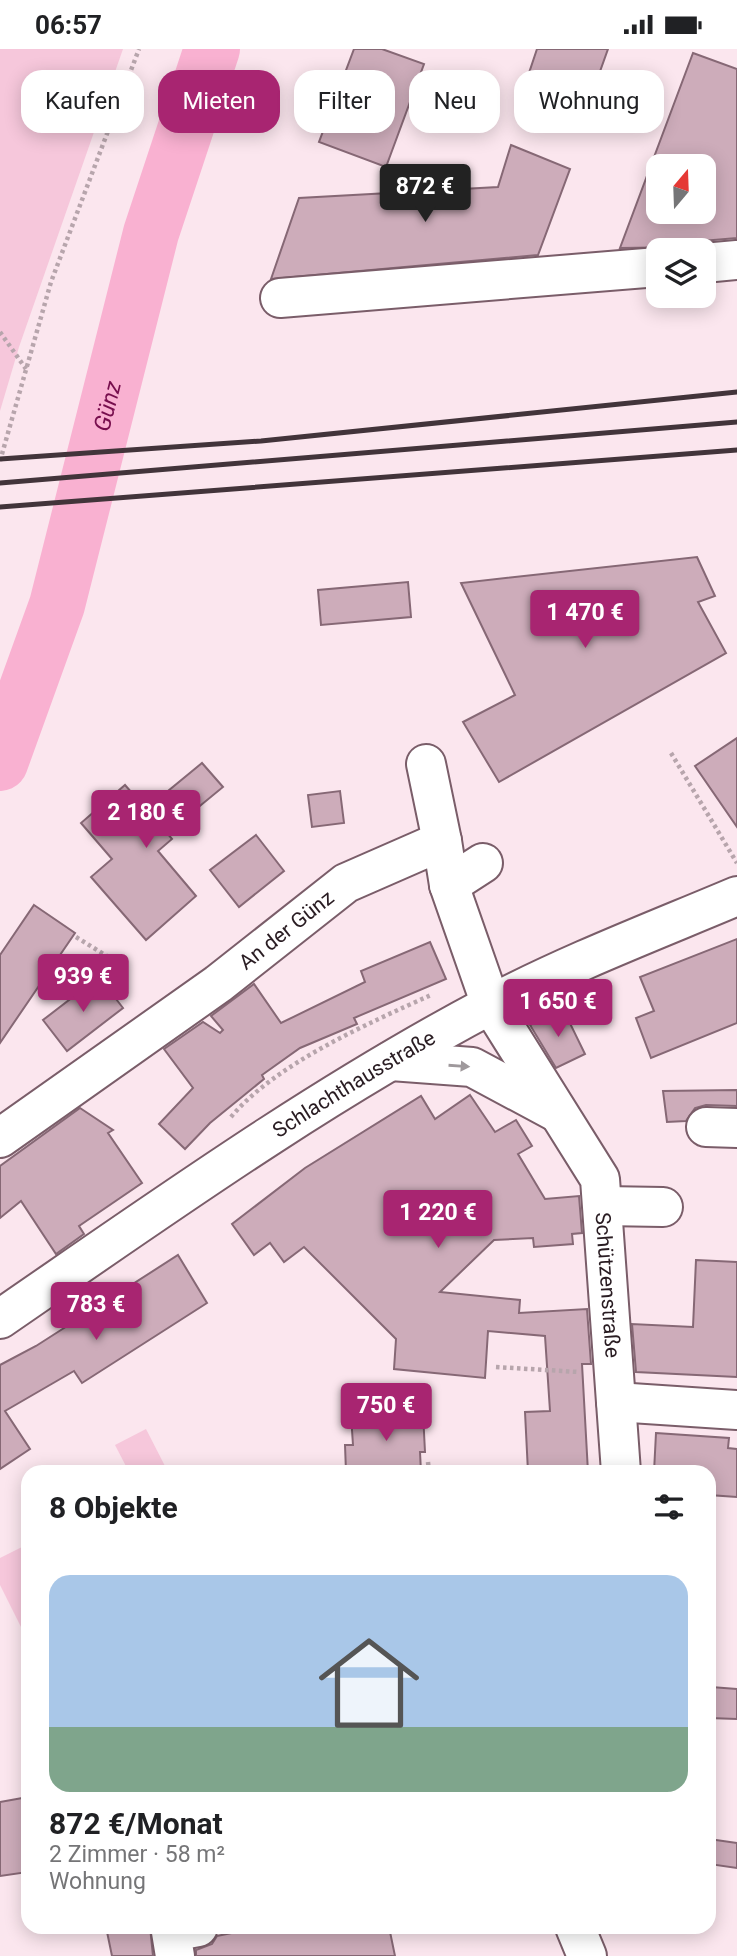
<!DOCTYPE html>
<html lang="de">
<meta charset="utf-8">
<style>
body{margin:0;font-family:Roboto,sans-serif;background:#f2f2f2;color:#202124;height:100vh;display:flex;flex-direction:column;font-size:26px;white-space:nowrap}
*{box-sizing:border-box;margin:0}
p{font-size:23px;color:#757577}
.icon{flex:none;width:38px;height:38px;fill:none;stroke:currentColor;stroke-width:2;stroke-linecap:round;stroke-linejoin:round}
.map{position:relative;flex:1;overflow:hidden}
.details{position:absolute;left:21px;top:1416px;width:695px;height:469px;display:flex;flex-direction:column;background:#fff;border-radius:21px;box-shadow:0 4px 18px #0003}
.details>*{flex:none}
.hud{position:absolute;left:21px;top:21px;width:696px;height:63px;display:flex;gap:14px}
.needle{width:46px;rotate:19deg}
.buttons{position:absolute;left:646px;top:105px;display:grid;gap:14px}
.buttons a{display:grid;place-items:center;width:70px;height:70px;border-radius:14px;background:#fff;box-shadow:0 4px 18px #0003;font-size:35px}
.price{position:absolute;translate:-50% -60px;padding:0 16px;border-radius:7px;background:#a82571;color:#fff;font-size:23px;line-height:46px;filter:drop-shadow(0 2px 4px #0008)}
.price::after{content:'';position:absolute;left:50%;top:42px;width:21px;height:16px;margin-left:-10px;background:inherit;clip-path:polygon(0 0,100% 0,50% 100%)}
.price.on{background:#222;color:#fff}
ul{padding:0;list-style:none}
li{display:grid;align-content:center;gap:14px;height:371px;padding:0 28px}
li+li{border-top:2px solid #e0e0e0}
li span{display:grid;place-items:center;height:217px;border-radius:21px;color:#555}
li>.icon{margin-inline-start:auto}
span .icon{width:126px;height:126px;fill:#fffc;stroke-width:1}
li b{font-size:30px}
h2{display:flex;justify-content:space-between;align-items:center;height:84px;padding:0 28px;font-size:30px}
.tag{padding:0 24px;border-radius:21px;background:#fff;box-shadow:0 4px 18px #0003;font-size:24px;line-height:63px}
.tag.on{background:#a82571;color:#fff}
.status{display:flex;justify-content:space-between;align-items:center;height:49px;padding:0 35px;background:#fff;direction:ltr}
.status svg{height:19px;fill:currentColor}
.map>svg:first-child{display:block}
</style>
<div class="status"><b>06:57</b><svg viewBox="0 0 49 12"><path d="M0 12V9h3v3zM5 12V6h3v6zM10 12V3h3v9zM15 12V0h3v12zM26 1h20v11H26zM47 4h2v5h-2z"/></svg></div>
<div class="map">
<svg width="737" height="1907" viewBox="0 0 737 1907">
<rect width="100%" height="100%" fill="#fbe6ee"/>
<g fill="#f6c7db">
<path d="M0,0H123L19,298L0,362Z"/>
<path d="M146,1380L166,1419L168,1423H129L115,1396Z"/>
<path d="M28,1495V1592L0,1536V1509Z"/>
</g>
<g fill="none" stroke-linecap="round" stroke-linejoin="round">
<path stroke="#f9b1d1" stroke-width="56" id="s1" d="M0,714L57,556L151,184L212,0"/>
</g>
<g fill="#cdacba" stroke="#866875" stroke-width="2" fill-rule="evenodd">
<path d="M354,0H382L424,15L386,118L319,93Z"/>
<path d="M537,0H608L583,70L521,48Z"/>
<path d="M693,4L737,20V189L702,192L690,198L620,199ZM658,117H704V163H658Z"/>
<path d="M511,96L570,120L538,206L271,230L299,149L498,138Z"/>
<path d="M697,508L715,547L698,553L726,604L499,733L463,673L515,646L461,534Z"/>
<path d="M408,533L411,568L321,576L318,541Z"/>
<path d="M737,689V778L695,717Z"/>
<path d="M202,714L223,738L167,784L172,790L158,802L196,847L146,891L91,828L112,810L81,774L125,736L146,760Z"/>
<path d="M340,742L344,774L312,778L308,746Z"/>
<path d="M256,786L284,822L239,858L210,821Z"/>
<path d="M34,856L75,884L0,994V906Z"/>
<path d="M737,890V974L651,1009L636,969L654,962L640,928Z"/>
<path d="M430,893L446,930L354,969L357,975L300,999L262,1026L264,1030L210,1074L185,1100L159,1075L193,1039L164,1000L203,973L220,984L223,981L211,967L254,935L281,974L365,933L361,922Z"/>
<path d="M99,928L123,959L67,1002L43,971Z"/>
<path d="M563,960L585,1005L556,1019L530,976Z"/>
<path d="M737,1041V1057L706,1056L695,1059L686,1072L667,1073L663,1042Z"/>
<path d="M470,1046L495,1083L516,1071L532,1097L518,1105L545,1150L579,1147L582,1184L572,1185L573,1195L534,1198L533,1189L494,1191L440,1243L520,1251L519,1264L587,1260L591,1315H582L588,1423H528L525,1363L550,1362L545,1287L488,1282L485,1329L394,1320L396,1290L304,1198L284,1213L270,1194L254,1206L232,1175L305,1119L421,1047L435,1070Z"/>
<path d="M80,1059L113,1081L108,1084L142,1134L79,1177L84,1185L56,1205L21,1152L0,1169V1117Z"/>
<path d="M178,1206L207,1254L82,1334L74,1322L5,1362L30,1400L0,1420V1316L36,1297Z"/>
<path d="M696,1211L737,1213V1328L636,1323L632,1275L693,1278Z"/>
<path d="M423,1364L425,1403H420L421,1423H346L345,1396H353L351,1366Z"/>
<path d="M656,1384L729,1389L728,1399L737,1400V1448L709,1446V1423H654Z"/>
<path d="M711,1638L737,1640V1670L709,1669Z"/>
<path d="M28,1748V1823L0,1827V1753Z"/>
<path d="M709,1790L737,1794V1819L709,1815Z"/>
<path d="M106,1878H150L153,1907H112Z"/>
<path d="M261,1878H389L395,1907H196V1901L212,1895L217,1887Z"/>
</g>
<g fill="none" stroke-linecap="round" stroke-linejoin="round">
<defs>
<g id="minor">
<path d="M704,214L737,211"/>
<path d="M280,249L658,218"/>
<path d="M426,715L442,792"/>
<path d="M449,836L483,814"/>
<path d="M391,1012L472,1018L556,1063"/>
<path d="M706,1078L737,1079"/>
<path id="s2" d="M0,1089L218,935L346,834L442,792L449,836L491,956L600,1130L621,1423"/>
<path d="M604,1157L663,1158"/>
<path d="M616,1353L737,1361"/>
<path d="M575,1878L587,1907"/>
<path d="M175,1907L171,1883L198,1878"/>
</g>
<g id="major">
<path id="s3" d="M0,1270C160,1160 318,1047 490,956C570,914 654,882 737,847"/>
</g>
</defs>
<use href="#minor" stroke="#7a5d69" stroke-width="42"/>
<use href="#major" stroke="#7a5d69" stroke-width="42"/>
<g stroke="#b7a5ac" stroke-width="4.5" stroke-dasharray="3.5 3.5" stroke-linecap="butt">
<path d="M0,283L26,320"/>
<path d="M0,412L51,233L139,0"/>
<path d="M671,704L737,814"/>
<path d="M76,888L123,917"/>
<path d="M231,1068C275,1015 369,974 431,946"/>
<path d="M496,1318L579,1323"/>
<path d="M428,1413L429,1423"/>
</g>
<use href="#minor" stroke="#fff" stroke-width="38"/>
<use href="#major" stroke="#fff" stroke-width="38"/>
<g stroke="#42343a" stroke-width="5">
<path d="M0,410L261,392L737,343"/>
<path d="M0,434L737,373"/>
<path d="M0,458L737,401"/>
</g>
</g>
<defs><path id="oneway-solid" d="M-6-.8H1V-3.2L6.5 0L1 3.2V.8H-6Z" transform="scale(1.75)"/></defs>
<use fill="#9f999c" href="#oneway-solid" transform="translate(459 1017) rotate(4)"/>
<g text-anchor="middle" stroke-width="6" stroke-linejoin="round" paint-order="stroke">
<g font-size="21" fill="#291c22" stroke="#fef7fa">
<text dy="7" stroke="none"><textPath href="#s2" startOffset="354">An der Günz</textPath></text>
<text dy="7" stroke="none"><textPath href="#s3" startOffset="425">Schlachthausstraße</textPath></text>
<text dy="7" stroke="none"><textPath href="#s2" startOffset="1018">Schützenstraße</textPath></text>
</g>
<g font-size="23" font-style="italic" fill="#770e4d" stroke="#fef7fa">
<text dy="8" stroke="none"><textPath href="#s1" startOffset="373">Günz</textPath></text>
</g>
</g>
</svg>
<div class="buttons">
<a><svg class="needle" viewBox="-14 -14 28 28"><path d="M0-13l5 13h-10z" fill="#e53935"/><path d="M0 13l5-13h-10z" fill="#757577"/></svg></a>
<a><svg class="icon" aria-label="layers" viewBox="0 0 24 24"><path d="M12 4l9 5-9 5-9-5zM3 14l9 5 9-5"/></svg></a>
</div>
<b class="price on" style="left:425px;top:175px">872 €</b>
<b class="price" style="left:585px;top:601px">1 470 €</b>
<b class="price" style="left:146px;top:801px">2 180 €</b>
<b class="price" style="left:83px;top:965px">939 €</b>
<b class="price" style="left:558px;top:990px">1 650 €</b>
<b class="price" style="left:438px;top:1201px">1 220 €</b>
<b class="price" style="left:96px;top:1293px">783 €</b>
<b class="price" style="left:386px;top:1394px">750 €</b>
<div class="hud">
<a class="tag">Kaufen</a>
<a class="tag on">Mieten</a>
<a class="tag">Filter</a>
<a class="tag">Neu</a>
<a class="tag">Wohnung</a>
</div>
<section class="details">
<h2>8 Objekte<svg class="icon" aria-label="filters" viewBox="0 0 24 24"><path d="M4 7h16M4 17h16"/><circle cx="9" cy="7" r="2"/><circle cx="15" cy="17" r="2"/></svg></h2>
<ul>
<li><span style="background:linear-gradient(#a9c7e8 70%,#7fa58c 0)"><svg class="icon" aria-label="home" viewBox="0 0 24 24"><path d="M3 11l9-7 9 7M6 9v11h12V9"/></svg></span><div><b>872 €/Monat</b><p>2 Zimmer · 58 m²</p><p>Wohnung</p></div></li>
</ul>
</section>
</div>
